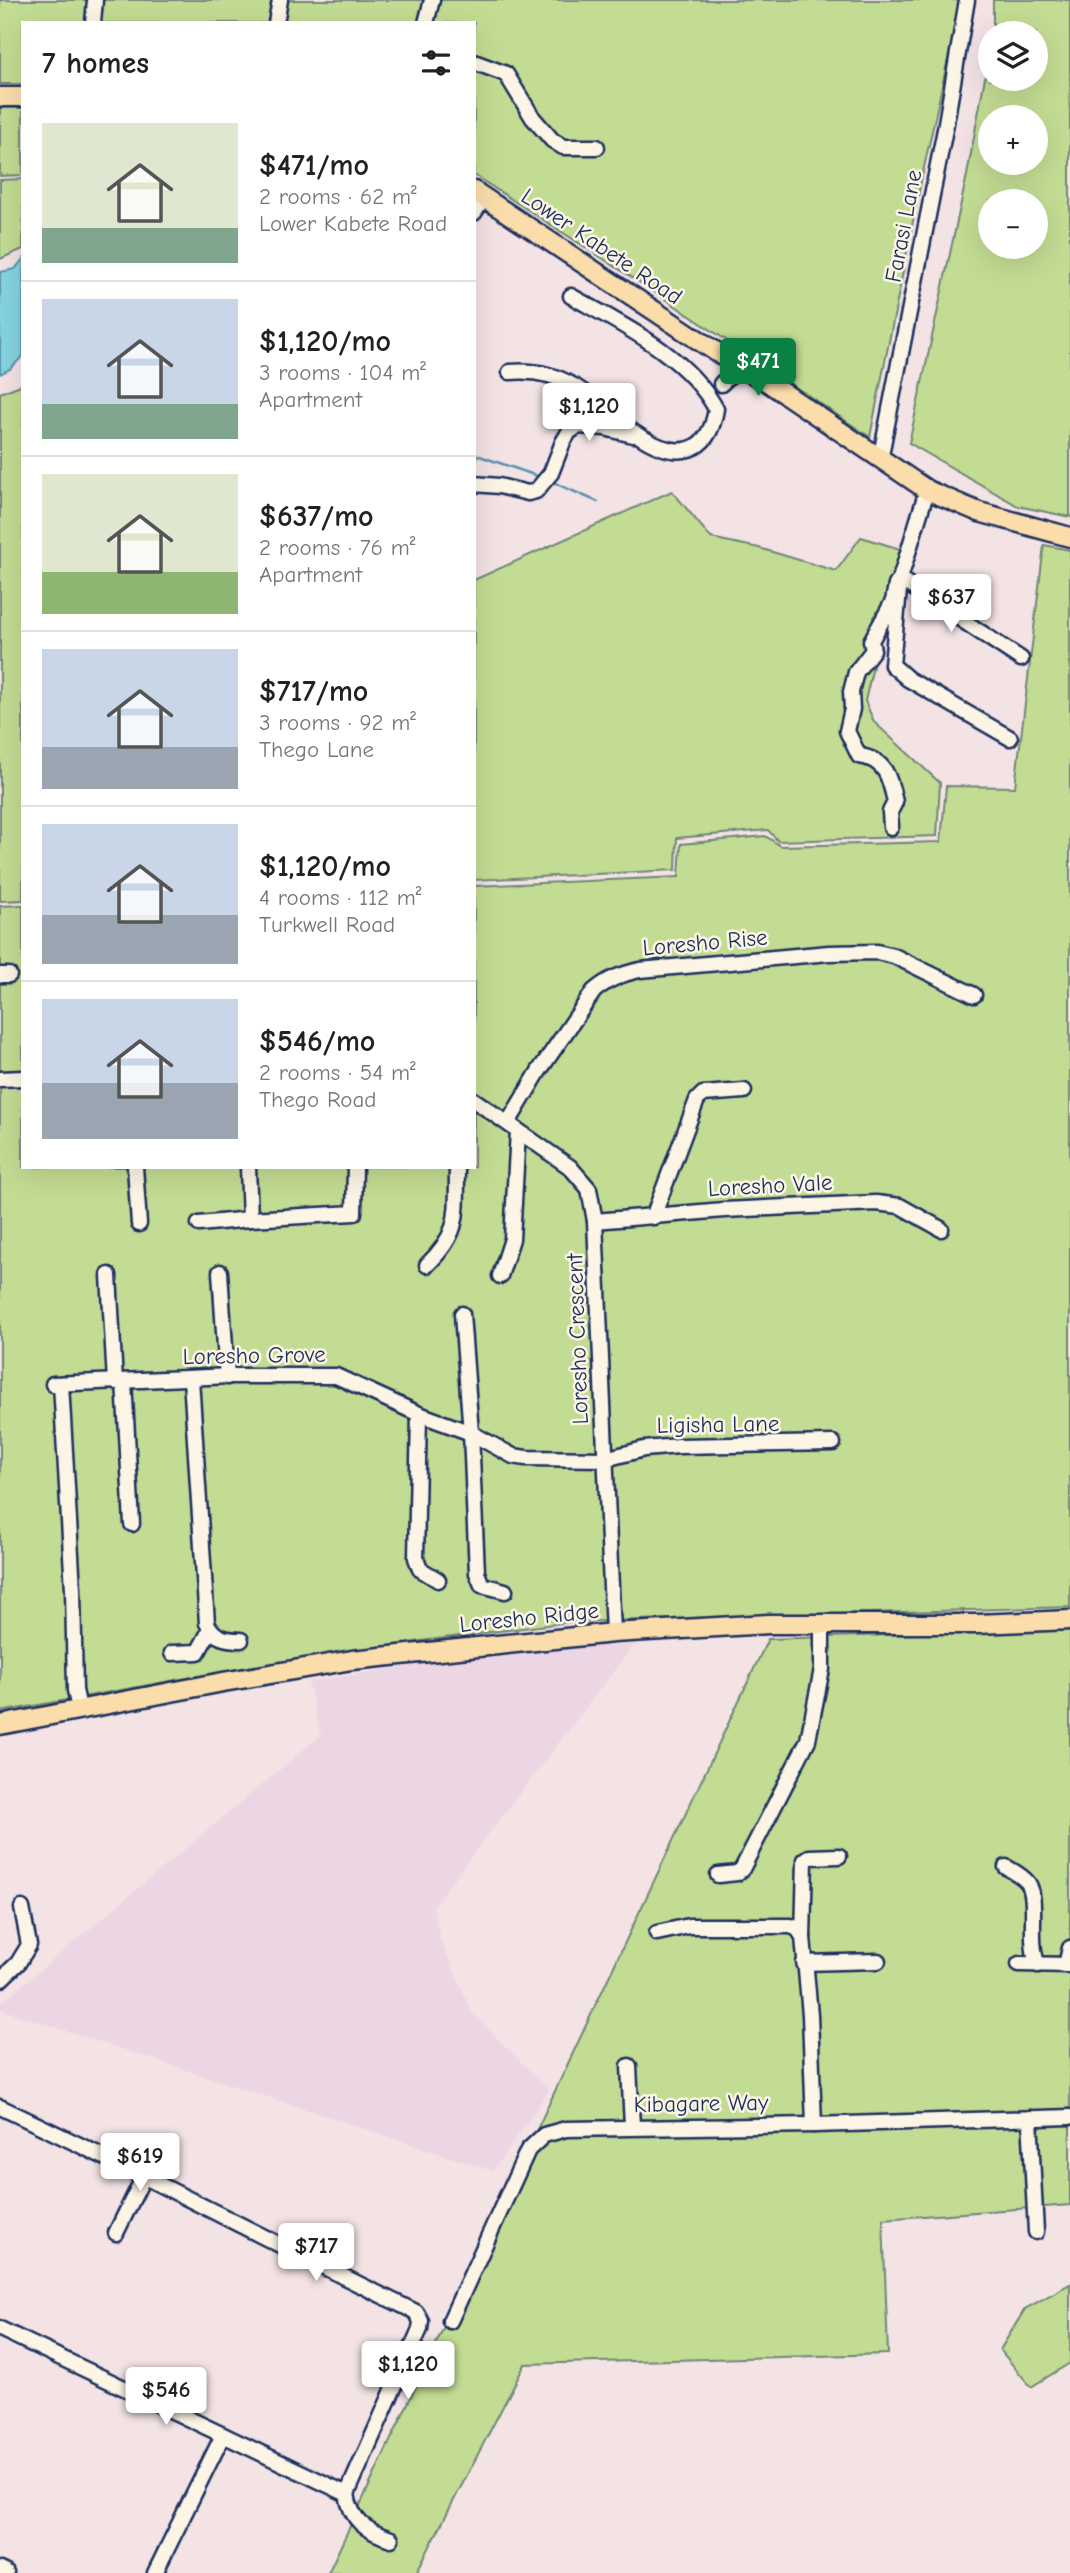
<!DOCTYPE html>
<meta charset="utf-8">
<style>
body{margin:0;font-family:"Comic Neue",sans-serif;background:#f2f2f2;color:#222;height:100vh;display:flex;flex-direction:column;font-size:26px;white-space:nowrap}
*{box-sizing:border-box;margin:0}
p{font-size:23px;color:#767676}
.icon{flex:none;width:38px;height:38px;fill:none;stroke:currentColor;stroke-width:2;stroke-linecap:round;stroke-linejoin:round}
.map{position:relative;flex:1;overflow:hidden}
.side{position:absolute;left:21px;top:21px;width:455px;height:1148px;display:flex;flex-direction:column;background:#fff;border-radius:0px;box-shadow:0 7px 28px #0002}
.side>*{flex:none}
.buttons{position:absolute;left:978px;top:21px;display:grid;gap:14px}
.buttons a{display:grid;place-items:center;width:70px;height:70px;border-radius:50%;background:#fff;box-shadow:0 7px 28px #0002;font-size:35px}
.price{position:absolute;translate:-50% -60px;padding:0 16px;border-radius:7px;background:#fff;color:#222;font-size:23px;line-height:46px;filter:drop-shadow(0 2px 4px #0008)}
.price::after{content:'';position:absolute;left:50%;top:42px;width:21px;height:16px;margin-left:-10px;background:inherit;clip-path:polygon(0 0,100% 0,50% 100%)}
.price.active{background:#0b8043;color:#fff}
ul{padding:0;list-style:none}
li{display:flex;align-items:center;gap:21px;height:175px;padding:0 21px}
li+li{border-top:2px solid #e0e0e0}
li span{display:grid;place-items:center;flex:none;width:196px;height:140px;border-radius:0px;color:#555}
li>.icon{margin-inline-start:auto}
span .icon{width:84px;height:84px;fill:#fffc;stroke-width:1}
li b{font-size:30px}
h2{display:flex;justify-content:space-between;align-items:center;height:84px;padding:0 21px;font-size:30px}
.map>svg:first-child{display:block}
</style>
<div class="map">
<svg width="1070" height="2573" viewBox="0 0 1070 2573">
<rect width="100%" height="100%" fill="#f3e3e4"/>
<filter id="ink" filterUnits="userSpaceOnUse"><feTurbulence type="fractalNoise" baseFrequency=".0143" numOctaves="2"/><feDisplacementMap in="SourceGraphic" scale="14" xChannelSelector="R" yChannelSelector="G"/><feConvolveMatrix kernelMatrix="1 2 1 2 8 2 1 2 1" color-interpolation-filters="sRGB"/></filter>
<g filter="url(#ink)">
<path fill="#edd6e4" d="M637,1641L433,1906L441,1941L473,2014L549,2090L493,2171L0,2009V2004L321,1735L308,1682L476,1655Z"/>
<g fill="#c3dc93" stroke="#6f8678" stroke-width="2" fill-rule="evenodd">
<path d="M0,0H961L921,181L870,437L662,297L474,175V23H23V84H0Z"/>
<path d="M993,0H1070V517L1018,506L909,443L967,175L990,50V79H1036V33H993ZM990,117H1036V163H990ZM990,201H1036V247H990Z"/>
<path d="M23,107V175L0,176V108Z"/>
<path d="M23,179V249L0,259V180Z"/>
<path d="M23,384V900L0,901V393Z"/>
<path d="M672,491L711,538L759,548L836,571L861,537L900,549L865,701L874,722L940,783L937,836L778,841L768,830L677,838L676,870L474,880V580Z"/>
<path d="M1044,545L1070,550V1607L570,1622L421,1641L187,1678L0,1712V906L23,905V1167H474V886L679,877L681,844L765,836L781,846L941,842L946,786L1015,787Z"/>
<path d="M1070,1629V2205L883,2219L888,2354L525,2364L416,2573H328L768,1639Z"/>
<path d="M1070,2284V2363L1031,2387L1000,2350L1025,2309Z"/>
</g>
<path fill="#85d4e1" stroke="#5b92ad" stroke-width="2" d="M23,259V356L10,369L0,374V272L15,269Z"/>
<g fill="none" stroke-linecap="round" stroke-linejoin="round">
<g stroke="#5b92ad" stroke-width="2.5">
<path d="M474,454L540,477"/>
<path d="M550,481L598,502"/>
</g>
<defs>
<g id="minor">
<path d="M93,23L95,0"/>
<path d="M276,23L280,0"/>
<path d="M426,23L432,0"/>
<path d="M474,62L506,74L533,118L552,140L563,147H597"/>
<path d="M474,213L484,198"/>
<path d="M510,372C531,370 553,374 572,385C598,399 616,423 641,437C677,460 709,455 716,409C688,356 621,324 571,296"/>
<path d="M721,384L739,367"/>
<path d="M880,460L945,129L967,0"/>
<path d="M474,484L499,486L528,493L536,491L551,473L563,442L569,432L578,426L605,428L633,435"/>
<path d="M927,490L900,579L892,665L908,679L1010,738"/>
<path d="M891,827L890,812L895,802C890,779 886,759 859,756L847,731L852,709L851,692L856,672L873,650L871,641L893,601L896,585L900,579L1021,659"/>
<path d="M0,975H9"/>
<path d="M0,1079L23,1078"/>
<path d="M474,1100L570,1167L589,1189L595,1221L613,1633"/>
<path d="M508,1123L539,1071L594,991C608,979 622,974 640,970L829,953L877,952L894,956L974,995"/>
<path d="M135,1167L139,1224"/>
<path d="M248,1167L250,1219"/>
<path d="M653,1217L697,1100L703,1094L744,1091"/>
<path d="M595,1221L724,1210L876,1203L900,1206L941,1229"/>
<path d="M199,1224L250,1219L354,1213L355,1167"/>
<path d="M427,1265C462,1231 456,1213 457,1167"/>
<path d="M220,1272L227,1377"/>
<path d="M109,1275L115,1382"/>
<path d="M500,1276L512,1239L518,1131"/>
<path d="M462,1314L471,1433L477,1573L482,1585L505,1591"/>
<path d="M191,1379L207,1623C214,1638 226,1640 241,1640"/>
<path d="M124,1381L132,1524"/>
<path d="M53,1384L230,1376H336L419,1414L471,1433L513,1456L526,1458L605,1459L644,1449L679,1446L833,1443"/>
<path d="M61,1384L73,1589L75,1690L79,1709"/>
<path d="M419,1414L416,1558L420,1569L438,1580"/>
<path d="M172,1653L198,1652L210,1630"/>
<path d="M1006,1867C1013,1871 1023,1876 1028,1883C1039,1900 1027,1941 1038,1965"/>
<path d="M718,1875L737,1873L742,1869L808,1740L822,1669V1625"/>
<path d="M657,1933L689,1926H791L798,1929L803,1937L810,2015L814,2125"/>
<path d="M803,1937L805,1860L809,1857L839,1856"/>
<path d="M804,1963L878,1961"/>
<path d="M1019,1964L1070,1965"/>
<path d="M1066,1965L1070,1948"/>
<path d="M0,1980L18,1963L29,1945L22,1908"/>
<path d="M629,2066L632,2126"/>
<path d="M0,2107C140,2172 276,2245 416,2312L421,2321L420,2329L347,2494"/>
<path d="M1030,2118L1036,2232"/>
<path d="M116,2233L144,2176"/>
<path d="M450,2321L528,2150L544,2135L566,2129L814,2125L1070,2117"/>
<path d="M0,2329L347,2494"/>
<path d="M347,2494C351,2521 366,2531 391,2539"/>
<path d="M0,2570L6,2573"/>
<path d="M155,2573L223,2435"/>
</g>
<g id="major">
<path d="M0,97H23"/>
<path d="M474,191L739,367L763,379L927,490L979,512L1070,537"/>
<path d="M0,1725L223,1682L352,1660L613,1633L769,1624H977L1070,1620"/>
</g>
</defs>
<use href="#minor" stroke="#1b2f5e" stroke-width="19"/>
<use href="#major" stroke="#1b2f5e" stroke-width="23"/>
<use href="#minor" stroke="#fcf5e5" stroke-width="14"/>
<use href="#major" stroke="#faddab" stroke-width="18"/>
</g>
</g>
<g text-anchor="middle" stroke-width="5" stroke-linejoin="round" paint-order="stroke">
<g font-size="23" fill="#1b2f5e" stroke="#fcf5e5">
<text transform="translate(903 226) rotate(-79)" y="8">Farasi Lane</text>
<text transform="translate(602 246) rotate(34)" y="8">Lower Kabete Road</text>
<text transform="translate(705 942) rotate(-5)" y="8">Loresho Rise</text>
<text transform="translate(770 1185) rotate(-3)" y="8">Loresho Vale</text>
<text transform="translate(577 1339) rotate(-92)" y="8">Loresho Crescent</text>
<text transform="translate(254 1355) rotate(-1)" y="8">Loresho Grove</text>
<text transform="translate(718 1424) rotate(-1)" y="8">Ligisha Lane</text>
<text transform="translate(529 1617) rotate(-6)" y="8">Loresho Ridge</text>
<text transform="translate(701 2103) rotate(-1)" y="8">Kibagare Way</text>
</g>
</g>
</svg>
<div class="buttons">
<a><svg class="icon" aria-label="layers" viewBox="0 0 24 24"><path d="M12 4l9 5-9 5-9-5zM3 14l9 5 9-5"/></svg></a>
<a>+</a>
<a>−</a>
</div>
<b class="price active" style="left:758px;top:398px">$471</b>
<b class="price" style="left:589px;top:443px">$1,120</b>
<b class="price" style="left:951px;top:634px">$637</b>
<b class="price" style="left:140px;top:2193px">$619</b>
<b class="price" style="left:316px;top:2283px">$717</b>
<b class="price" style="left:408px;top:2401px">$1,120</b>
<b class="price" style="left:166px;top:2427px">$546</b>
<section class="side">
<h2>7 homes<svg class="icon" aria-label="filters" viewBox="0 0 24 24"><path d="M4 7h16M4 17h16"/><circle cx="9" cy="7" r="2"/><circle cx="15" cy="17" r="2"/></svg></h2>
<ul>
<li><span style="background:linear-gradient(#dfe7d0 75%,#7fa58c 0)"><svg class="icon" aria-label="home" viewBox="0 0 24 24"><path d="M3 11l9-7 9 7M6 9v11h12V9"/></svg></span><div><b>$471/mo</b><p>2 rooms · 62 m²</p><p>Lower Kabete Road</p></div></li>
<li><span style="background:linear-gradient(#c9d6e8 75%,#7fa58c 0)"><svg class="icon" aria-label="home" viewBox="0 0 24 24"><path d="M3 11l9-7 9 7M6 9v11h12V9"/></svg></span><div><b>$1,120/mo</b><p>3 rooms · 104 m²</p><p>Apartment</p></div></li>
<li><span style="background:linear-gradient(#dfe7d0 70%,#8fb573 0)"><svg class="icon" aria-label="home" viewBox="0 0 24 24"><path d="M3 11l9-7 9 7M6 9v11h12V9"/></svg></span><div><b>$637/mo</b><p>2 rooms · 76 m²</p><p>Apartment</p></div></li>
<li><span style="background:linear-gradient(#c9d6e8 70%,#9aa5b1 0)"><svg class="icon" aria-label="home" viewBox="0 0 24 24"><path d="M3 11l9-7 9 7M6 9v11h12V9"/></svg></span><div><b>$717/mo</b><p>3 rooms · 92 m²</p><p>Thego Lane</p></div></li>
<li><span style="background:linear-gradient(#c9d6e8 65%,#9aa5b1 0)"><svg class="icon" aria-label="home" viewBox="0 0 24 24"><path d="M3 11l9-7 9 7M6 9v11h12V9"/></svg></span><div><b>$1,120/mo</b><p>4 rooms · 112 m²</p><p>Turkwell Road</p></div></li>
<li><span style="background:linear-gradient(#c9d6e8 60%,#9aa5b1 0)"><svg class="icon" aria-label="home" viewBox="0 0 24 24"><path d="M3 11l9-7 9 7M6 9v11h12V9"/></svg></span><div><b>$546/mo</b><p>2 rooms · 54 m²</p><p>Thego Road</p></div></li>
</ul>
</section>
</div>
